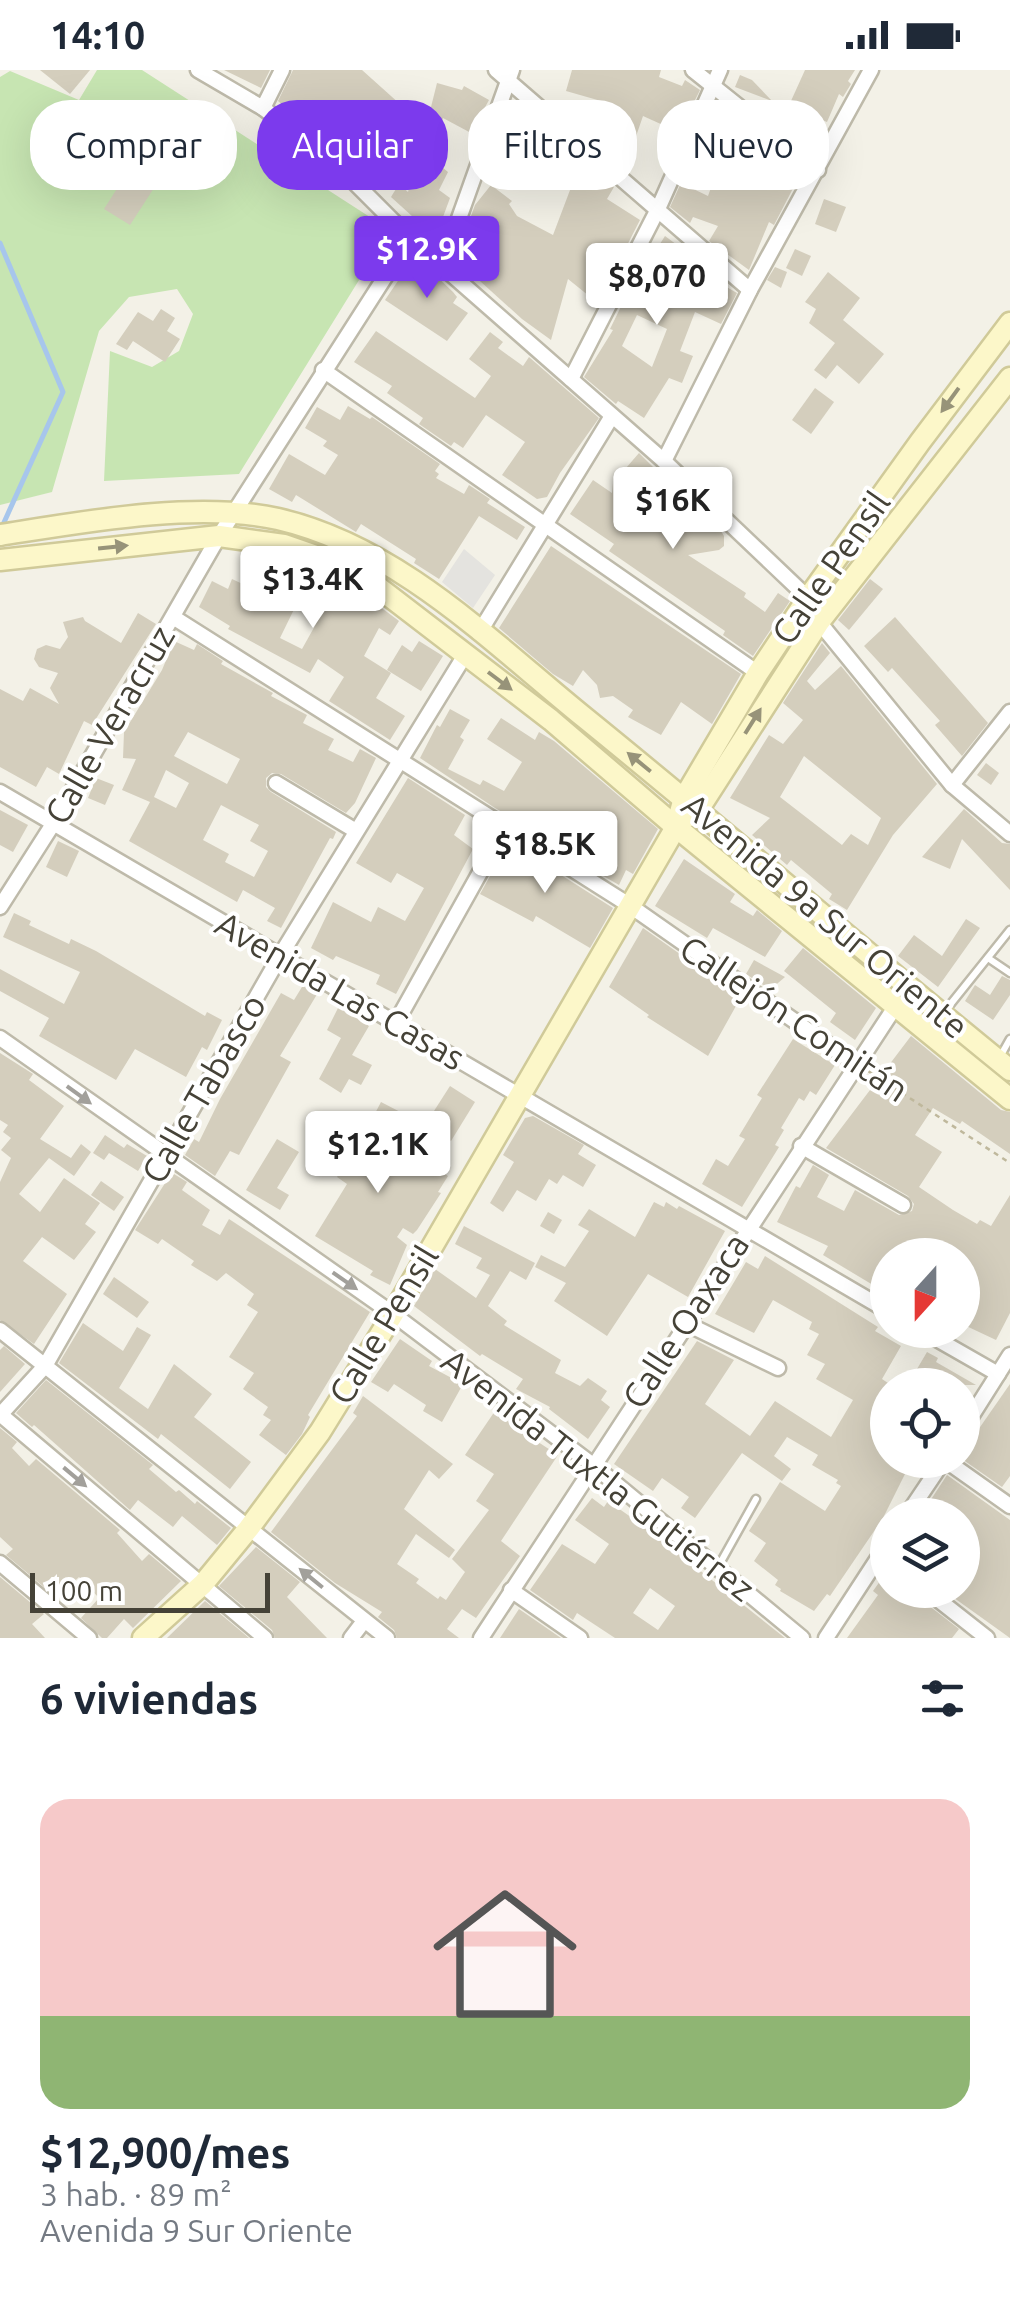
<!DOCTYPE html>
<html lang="es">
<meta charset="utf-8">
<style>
body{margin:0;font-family:Ubuntu,sans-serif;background:#f6f6f7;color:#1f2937;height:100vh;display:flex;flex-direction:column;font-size:38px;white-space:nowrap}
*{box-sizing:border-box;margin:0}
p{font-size:32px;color:#747a83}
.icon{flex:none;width:55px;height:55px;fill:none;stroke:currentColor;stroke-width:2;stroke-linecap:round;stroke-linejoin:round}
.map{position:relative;height:1568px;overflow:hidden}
.panel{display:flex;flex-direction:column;background:#fff;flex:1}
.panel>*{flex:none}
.banner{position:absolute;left:30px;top:30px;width:950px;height:90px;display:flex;gap:20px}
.needle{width:65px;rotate:201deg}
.buttons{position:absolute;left:870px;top:1168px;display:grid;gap:20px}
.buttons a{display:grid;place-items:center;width:110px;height:110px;border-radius:50%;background:#fff;box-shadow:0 10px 40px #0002;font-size:50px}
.scale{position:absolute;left:30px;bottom:25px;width:240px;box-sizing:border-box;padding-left:10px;border:5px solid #454237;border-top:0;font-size:28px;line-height:35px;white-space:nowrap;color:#454237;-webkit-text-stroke:8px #fff;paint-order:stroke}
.price{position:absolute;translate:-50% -85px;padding:0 22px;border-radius:10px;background:#fff;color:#222;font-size:32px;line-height:65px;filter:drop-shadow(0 2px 5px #0008)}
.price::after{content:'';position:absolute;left:50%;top:60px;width:30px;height:22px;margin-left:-15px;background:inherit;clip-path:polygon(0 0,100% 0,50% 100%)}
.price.selected{background:#7c3aed;color:#fff}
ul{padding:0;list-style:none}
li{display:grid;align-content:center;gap:20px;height:530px;padding:0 40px}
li+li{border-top:2px solid #e0e1e3}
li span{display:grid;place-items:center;height:310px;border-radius:30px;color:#555}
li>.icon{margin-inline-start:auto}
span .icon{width:180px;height:180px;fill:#fffc;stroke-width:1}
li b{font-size:42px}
h2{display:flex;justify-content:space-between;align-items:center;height:120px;padding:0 40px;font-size:42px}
.pill{padding:0 35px;border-radius:40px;background:#fff;box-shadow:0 10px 40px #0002;font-size:35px;line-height:90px}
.pill.selected{background:#7c3aed;color:#fff}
.status{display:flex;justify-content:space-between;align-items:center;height:70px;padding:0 50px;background:#fff;direction:ltr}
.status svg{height:28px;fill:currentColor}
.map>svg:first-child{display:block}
</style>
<div class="status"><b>14:10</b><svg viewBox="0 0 49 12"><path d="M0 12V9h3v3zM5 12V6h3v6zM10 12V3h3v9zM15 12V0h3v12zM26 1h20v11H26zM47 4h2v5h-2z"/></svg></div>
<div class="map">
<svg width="1010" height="1568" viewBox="0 0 1010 1568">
<rect width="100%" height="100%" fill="#f3f1e7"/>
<path fill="#c7e5b2" d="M97,0H142L390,160L239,404L104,411L110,281L152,297L179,281L193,244L177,219L129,227L99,261L52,422L0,435V7L10,1L79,30Z"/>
<path fill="#e4e3df" d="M464,479L495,505L473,538L442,512Z"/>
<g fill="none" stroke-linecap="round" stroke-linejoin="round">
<path stroke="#a7c6ec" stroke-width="5" d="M0,173L63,322L1,459"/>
</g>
<g fill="#d4cebd" fill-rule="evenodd">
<path d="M40,0H90L70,24Z"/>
<path d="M224,0H270L261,18Z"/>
<path d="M293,0H362L401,35L398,45L427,53L437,13L462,20L464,16L489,30L471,63L443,48L432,89L448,102L439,120L450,128L440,155L427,150L423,156L391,127L399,114L408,122L419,82L388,74L377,102L349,92L278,31Z"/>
<path d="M572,0H661L659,7L682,16L685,10L700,20L692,36L688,34L674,60L643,46L633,75L611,67L608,76L590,67L601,31L566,21Z"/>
<path d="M805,0H855L848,11L851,14L843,27L839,24L827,52L807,44L797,68L781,53Z"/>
<path d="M740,5L752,10L772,31L735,17Z"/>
<path d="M717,33L802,101L774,155L769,152L749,200L709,171L718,156L693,147L690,153L670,137L681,113L708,126L713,112L717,113L734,81L705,60Z"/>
<path d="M521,36L532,46L524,70L506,53Z"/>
<path d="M122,74L165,101L130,155L104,139L127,103L111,93Z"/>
<path d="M581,91L614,117L607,129L640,150L619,191L594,230L568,209L551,270L522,249L459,192L469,174L463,168L475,135L491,115L512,131L509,134L517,146L553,165Z"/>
<path d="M824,129L846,137L836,162L815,154Z"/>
<path d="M665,166L712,201L709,207L737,223L721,254L695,242L680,281L693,286L682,313L669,308L644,348L618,331L616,334L584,307L613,260L610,259L637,204L639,207ZM637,245L667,259L652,297L622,276Z"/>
<path d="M795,179L811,186L802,206L786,198Z"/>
<path d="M424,194L423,204L428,198L453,222L457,227L453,233L468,243L447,271L385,230L408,196Z"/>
<path d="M775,197L787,202L781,218L767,210Z"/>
<path d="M828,202L860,228L843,250L884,284L859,314L837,295L826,309L814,300L835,273L809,253L816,239L805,232Z"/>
<path d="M161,239L175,248L167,261L180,269L165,292L133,271L127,280L116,274L138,242L153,251Z"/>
<path d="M376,261L475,328L491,306L469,289L490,262L503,272L498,278L523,296L529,287L599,348L560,403L547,427L537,429L502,405L525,372L486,345L463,378L454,372L451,376L419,354L423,348L387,323L392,316L354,292Z"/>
<path d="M815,318L834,332L811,364L792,350Z"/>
<path d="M348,336L370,349L372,347L440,394L435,401L439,404L436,408L464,424L469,415L490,429L487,433L525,457L517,470L479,446L439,509L414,493L416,489L361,454L356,462L296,425L292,432L269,419L289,384L325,405L338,385L323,376L327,371L305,358L317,337L340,350Z"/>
<path d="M639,383L666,410L654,426L684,450L689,443L721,461L724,466V476L719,480L688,485L746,523L744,527L765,542L778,523L790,531L753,586L723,565L725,561L609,481L614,474L570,444L593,410L612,423L614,403L626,398Z"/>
<path d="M551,476L741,604L712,654L681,632L661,665L628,647L633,640L613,626L600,628L597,615L583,600L573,616L553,604L499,558Z"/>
<path d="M263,488L276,494L281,488L327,505L337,510L335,514L371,530L399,551L390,565L379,558L364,586L391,603L376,628L405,646L390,670L329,631L344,607L318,589L310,603L228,559L230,556L199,537L212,511L228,519L232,509L249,517ZM301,525L326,536L302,579L280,568Z"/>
<path d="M870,509L883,519L849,560L838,550Z"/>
<path d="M138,543L156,554L92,655L84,651L59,704L47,697L36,717L0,697V619L23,631L30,618L59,634L50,618L58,603L39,597L34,589L37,579L46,575L60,579L68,567L63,552L83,547L85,551L121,573Z"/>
<path d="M895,547L988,653L962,686L935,655L940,651L892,598L888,602L864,576Z"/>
<path d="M174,571L194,580L197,574L223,591L221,594L273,623L271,626L307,645L303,653L334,669L328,680L353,692L360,679L376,688L355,733L346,743L281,704L272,703L266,708V717L271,722L336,762L333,769L330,768L281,858L267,851L275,838L243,820L237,832L129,771L150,732L122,720L136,689L123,688L124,662L162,600ZM188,662L240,689L227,714L174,686ZM166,700L189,713L176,738L154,727ZM221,735L259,755L250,771L268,781L254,807L225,792L229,784L203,770Z"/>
<path d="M419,571L443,586L421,621L387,600L402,575L412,582Z"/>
<path d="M822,573L830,583L807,611L815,620L841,596L937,714L893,765L847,840L829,829L832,824L791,790L787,795L752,765L770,748L730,728L769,665L783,674L803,650L783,633ZM804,686L881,748L868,775L851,764L842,775L780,727Z"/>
<path d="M450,639L470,650L460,667L464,670L448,699L480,715L483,710L504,721L522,692L487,669L501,648L535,670L539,662L554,671L658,759L633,804L626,800L619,815L600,804L603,799L495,738L420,688L437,655L440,657Z"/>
<path d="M986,693L999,703L991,715L977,705Z"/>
<path d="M96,708L114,715L105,735L88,728Z"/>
<path d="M408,708L465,745L454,765L473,779L396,924L376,914L380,905L336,886L333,890L311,878L333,832L371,852L378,837L405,851L424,818L397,803L391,813L356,793Z"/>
<path d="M964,739L1002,773L1010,774V820L962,769L950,799L922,787Z"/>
<path d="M0,740L28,755L13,782L0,775Z"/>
<path d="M58,771L79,781L67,807L46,797Z"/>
<path d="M509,772L613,838L590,878L536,846L533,852L480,824Z"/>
<path d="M684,789L735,824L730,832L753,846L757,840L782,861L765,887L713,858L707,868L655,836Z"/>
<path d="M14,843L31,851L29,855L69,874L71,869L96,881L205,946L207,942L222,950L207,980L202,977L186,1007L135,979L116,1010L39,966L49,948L0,921V899L64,934L80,902L3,867Z"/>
<path d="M966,849L980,858L938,917L898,886L914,865L942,886Z"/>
<path d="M643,858L741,927L708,986L647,947L649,945L609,917Z"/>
<path d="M803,878L876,938L855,970L830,952L836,943L784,901Z"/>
<path d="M754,890L785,907L771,919L758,912L746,904Z"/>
<path d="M1002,906L1010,910V925L993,950L965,931L975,915L990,925Z"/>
<path d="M305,912L319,921L280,986L291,992L239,1085L230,1081L215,1106L185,1085L194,1069L199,1072L220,1029L281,923L294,930Z"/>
<path d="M339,936L369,956L352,985L372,995L361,1015L349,1009L341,1023L319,1009L341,968L327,960Z"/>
<path d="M911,966L1001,1040L1010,1042V1084L962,1051L960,1054L933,1038L915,1065L942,1082L919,1117L953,1140L977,1154L980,1150L991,1156L1010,1125V1243L996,1270L962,1254V1185H888V1224L823,1185L828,1176L777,1152L796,1116L800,1118L813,1095L829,1105L817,1127L844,1141L855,1120L899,1145L912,1141L914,1134L908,1126L826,1078Z"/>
<path d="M793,969L835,995L816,1025L810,1021L804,1031L799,1028L781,1058L784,1060L775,1075L779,1077L742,1137L702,1114L716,1089L728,1096L745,1069L739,1066L762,1028L757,1025Z"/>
<path d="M0,983L33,1004L29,1010L64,1036L40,1069L71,1088L81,1074L91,1082L74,1106L49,1088L19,1124L40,1142L64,1108L100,1133L85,1154L96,1162L74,1190L42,1167L23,1191L67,1224L34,1274L0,1250V1112L11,1088L1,1080L11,1068L3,1062L8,1055L0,1050Z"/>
<path d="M450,1016L475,1032L451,1071L425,1055Z"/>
<path d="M381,1032L408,1046L385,1089L405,1101L415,1086L448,1106L438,1122L441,1123L417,1160L413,1164L403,1158L397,1167L407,1175L390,1215L370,1205L373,1201L315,1166L347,1114L337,1107L350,1088L319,1072L328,1055L360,1072Z"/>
<path d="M533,1046L584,1075L578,1084L596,1095L583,1117L563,1105L557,1114L549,1109L536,1131L517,1120L503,1142L490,1133L514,1092L503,1085L525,1048Z"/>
<path d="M105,1065L124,1078L127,1074L147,1086L138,1101L109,1083L104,1090L93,1083Z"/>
<path d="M277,1069L299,1082L277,1118L289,1125L280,1140L246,1120Z"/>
<path d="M174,1104L187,1112L182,1120L210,1140L202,1155L220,1165L229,1149L370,1242L308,1345L310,1347L302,1364L286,1385L259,1365L271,1350L263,1345L268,1337L243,1319L254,1303L229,1287L258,1242L247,1235L254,1224L226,1203L217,1211L191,1195L194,1191L162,1169L158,1174L135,1160L169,1107L172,1108Z"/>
<path d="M101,1111L124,1127L114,1141L91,1125Z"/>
<path d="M654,1132L664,1137L666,1132L677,1139L679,1136L725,1161L688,1227L648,1204L607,1266L554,1231L566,1213L535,1197L541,1185L565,1197L589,1161L578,1155L589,1139L635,1167Z"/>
<path d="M548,1142L562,1150L554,1164L540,1156Z"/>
<path d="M464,1156L535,1193L526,1210L510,1201L488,1236L507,1251L504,1255L561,1290L555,1303L580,1316L588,1308L607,1321L601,1330L610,1337L588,1369L549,1339L550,1337L516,1319L523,1309L482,1284L480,1286L414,1236L435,1199L476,1228L490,1205L476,1198L482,1188L455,1174Z"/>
<path d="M765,1186L878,1257L875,1261L901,1276L882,1309L891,1315H888V1329L878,1346L888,1351V1390L908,1398L883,1448L830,1526L827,1524L814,1541L780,1521L781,1519L775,1515L778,1510L754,1491L766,1473L749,1461L780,1412L825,1441L841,1416L836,1413L838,1410L812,1395L818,1385L787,1367L774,1386L791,1399L782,1411L742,1383L695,1448L681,1438L689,1427L662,1408L653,1421L614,1394L697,1271L734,1290L705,1334L750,1366L775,1331L831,1367L853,1330L816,1309L825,1294L807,1285L819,1264L809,1259L812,1252L773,1230L754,1263L715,1244L746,1192L758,1199Z"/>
<path d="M114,1207L149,1232L137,1248L103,1224Z"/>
<path d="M83,1253L123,1281L137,1257L151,1265L119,1318L148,1339L174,1294L212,1324L194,1347L251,1392L230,1419L161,1364L158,1369L59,1293Z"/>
<path d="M400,1269L432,1291L429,1296L463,1314L442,1352L423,1341L426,1335L394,1314L388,1322L371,1312Z"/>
<path d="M4,1276L25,1294L0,1322V1280Z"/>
<path d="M927,1282L938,1288L936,1292L976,1315H945L917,1299Z"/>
<path d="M46,1310L153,1395L149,1399L176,1422L179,1420L195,1434L197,1431L231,1458L217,1475L182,1446L173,1457L138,1430L130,1440L34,1355L32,1357L16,1343Z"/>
<path d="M1010,1314V1406L1002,1417L962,1389V1383Z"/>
<path d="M363,1326L453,1394L439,1409L429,1400L404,1439L455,1480L449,1488L416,1464L397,1494L419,1509L416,1513L438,1529L440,1526L446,1530L465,1502L452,1489L489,1440L476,1431L494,1404L465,1385L497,1338L515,1350L512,1355L558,1385L501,1471L520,1486L476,1548L462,1539L447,1559L459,1568H397L394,1560L378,1547L382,1542L335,1513L271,1462L357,1346L353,1343Z"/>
<path d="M0,1358L17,1372L12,1378L29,1396L36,1389L120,1460L117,1463L142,1491L149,1484L181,1511L133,1558L124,1549L107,1568H102L81,1548L99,1528L79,1507L57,1528L6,1485L13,1479L0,1467Z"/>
<path d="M947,1405L1010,1450V1568L943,1520H962V1488L972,1475L962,1468V1445H928L930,1431Z"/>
<path d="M592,1428L604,1437L608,1431L645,1457L785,1568H615L577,1543L573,1550L530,1520L562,1474L595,1494L609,1474L575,1450ZM650,1518L675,1536L658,1560L633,1543Z"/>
<path d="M256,1477L300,1512L287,1527L327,1568H275L272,1560L219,1516Z"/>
<path d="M888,1500V1520H916L919,1528L959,1559L952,1568H847L878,1525L873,1521Z"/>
<path d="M0,1507L44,1544L32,1554L45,1568H0Z"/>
<path d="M205,1531L249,1568H167Z"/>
<path d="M519,1539L561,1568H500Z"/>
</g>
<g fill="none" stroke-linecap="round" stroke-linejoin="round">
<defs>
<g id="lane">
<path d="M988,888L1010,903"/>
<path d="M945,941L1010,860"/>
<path d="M1001,985L1010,969"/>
<path d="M718,1497L756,1429"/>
</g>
<g id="street">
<path d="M198,0L263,38L338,96L410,168L664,391L808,528L819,552L952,715L1010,764"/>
<path d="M496,0L750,220"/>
<path d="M693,0L818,100"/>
<path d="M263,38L282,0"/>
<path d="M442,196L512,0"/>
<path d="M323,300L758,603"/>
<path d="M571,309L658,139L720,0"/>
<path d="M664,391L750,220L871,0"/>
<path d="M173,547L629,835L856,994"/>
<path d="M479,563L612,346"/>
<path d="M276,713L356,761"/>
<path d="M952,715L1010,642"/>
<path d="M0,722L888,1241"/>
<path d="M0,837L53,754L219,466L410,168"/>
<path d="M397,951L506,756"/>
<path d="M0,968L393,1244L593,1395L802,1568"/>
<path d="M801,1076L903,1135"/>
<path d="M685,1253L778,1298"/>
<path d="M0,1260L387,1568"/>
<path d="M921,1260L998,1304"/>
<path d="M0,1344L265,1568"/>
<path d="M0,1345L45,1296L280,886L465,585"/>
<path d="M962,1361L1010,1285"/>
<path d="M945,1390L1010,1436"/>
<path d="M907,1445L944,1390"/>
<path d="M0,1493L89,1568"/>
<path d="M511,1520L580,1568"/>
<path d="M926,1520L987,1568"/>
<path d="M351,1568L364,1551"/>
<path d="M481,1568L895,937"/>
<path d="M826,1568L888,1473"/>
</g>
<g id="secondary">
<path d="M0,465C83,452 196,431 278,449C399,477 491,572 585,648C728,764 867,884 1010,1000"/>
<path d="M0,490L219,466L284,475L333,492L379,518L551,650L676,757L1010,1029"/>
<path d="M690,746L698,740L819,552L1010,308"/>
<path d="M143,1568L203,1514L249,1458L320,1362L393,1244L676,757L684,728L758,603L808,528L920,372L1010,253"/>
</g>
</defs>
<use href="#lane" stroke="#bebaaa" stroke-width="11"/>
<use href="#street" stroke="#bebaaa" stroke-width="19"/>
<use href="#secondary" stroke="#d0ca99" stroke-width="25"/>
<path stroke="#bfb89c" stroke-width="2.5" stroke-dasharray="5 5" stroke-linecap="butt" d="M868,1001L1010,1093"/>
<use href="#lane" stroke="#fff" stroke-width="6"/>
<use href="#street" stroke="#fff" stroke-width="14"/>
<use href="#secondary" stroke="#fcf7c9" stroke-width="20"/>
</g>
<defs><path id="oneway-solid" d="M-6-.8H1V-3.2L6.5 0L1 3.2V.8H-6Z" transform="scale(2.5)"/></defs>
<g fill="#979379">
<use href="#oneway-solid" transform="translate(950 330) rotate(126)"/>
<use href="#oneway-solid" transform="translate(113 477) rotate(-6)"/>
<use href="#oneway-solid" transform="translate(500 611) rotate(37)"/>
<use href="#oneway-solid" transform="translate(753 651) rotate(-58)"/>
<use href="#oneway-solid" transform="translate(639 692) rotate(-141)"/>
</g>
<g fill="#a2a09b">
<use href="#oneway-solid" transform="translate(79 1025) rotate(36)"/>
<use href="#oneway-solid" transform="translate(345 1211) rotate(35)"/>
<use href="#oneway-solid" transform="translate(75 1407) rotate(40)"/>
<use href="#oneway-solid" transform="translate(311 1508) rotate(-141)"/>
</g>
<g text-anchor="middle" stroke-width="8" stroke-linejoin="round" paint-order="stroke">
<g font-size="35" fill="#454237" stroke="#fff">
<text transform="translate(831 498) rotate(-55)" y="12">Calle Pensil</text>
<text transform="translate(110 655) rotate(-60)" y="12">Calle Veracruz</text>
<text transform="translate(825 846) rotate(40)" y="12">Avenida 9a Sur Oriente</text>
<text transform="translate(340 921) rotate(30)" y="12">Avenida Las Casas</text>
<text transform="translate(794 949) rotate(34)" y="12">Callejón Comitán</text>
<text transform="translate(204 1019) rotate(-60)" y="12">Calle Tabasco</text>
<text transform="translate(686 1251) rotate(-57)" y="12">Calle Oaxaca</text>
<text transform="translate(384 1255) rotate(-59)" y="12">Calle Pensil</text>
<text transform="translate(598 1405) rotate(38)" y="12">Avenida Tuxtla Gutiérrez</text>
</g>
</g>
</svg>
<div class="buttons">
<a><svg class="needle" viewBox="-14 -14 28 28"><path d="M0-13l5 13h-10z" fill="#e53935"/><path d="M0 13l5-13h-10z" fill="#747a83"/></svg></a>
<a><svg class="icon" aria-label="locate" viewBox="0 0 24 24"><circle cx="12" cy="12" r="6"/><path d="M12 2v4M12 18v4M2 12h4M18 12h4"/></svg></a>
<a><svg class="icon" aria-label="layers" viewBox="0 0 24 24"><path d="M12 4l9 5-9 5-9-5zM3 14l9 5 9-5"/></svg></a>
</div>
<div class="scale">100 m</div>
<b class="price selected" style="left:427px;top:231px">$12.9K</b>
<b class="price" style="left:657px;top:258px">$8,070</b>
<b class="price" style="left:673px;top:482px">$16K</b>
<b class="price" style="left:313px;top:561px">$13.4K</b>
<b class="price" style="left:545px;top:826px">$18.5K</b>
<b class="price" style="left:378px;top:1126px">$12.1K</b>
<div class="banner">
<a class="pill">Comprar</a>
<a class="pill selected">Alquilar</a>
<a class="pill">Filtros</a>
<a class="pill">Nuevo</a>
</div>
</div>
<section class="panel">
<h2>6 viviendas<svg class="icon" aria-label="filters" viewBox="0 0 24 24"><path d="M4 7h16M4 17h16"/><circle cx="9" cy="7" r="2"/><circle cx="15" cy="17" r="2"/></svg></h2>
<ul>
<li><span style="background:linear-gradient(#f6c9c9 70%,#8fb573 0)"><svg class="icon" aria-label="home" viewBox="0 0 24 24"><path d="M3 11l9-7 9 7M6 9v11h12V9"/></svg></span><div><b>$12,900/mes</b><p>3 hab. · 89 m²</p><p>Avenida 9 Sur Oriente</p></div></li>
</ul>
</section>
